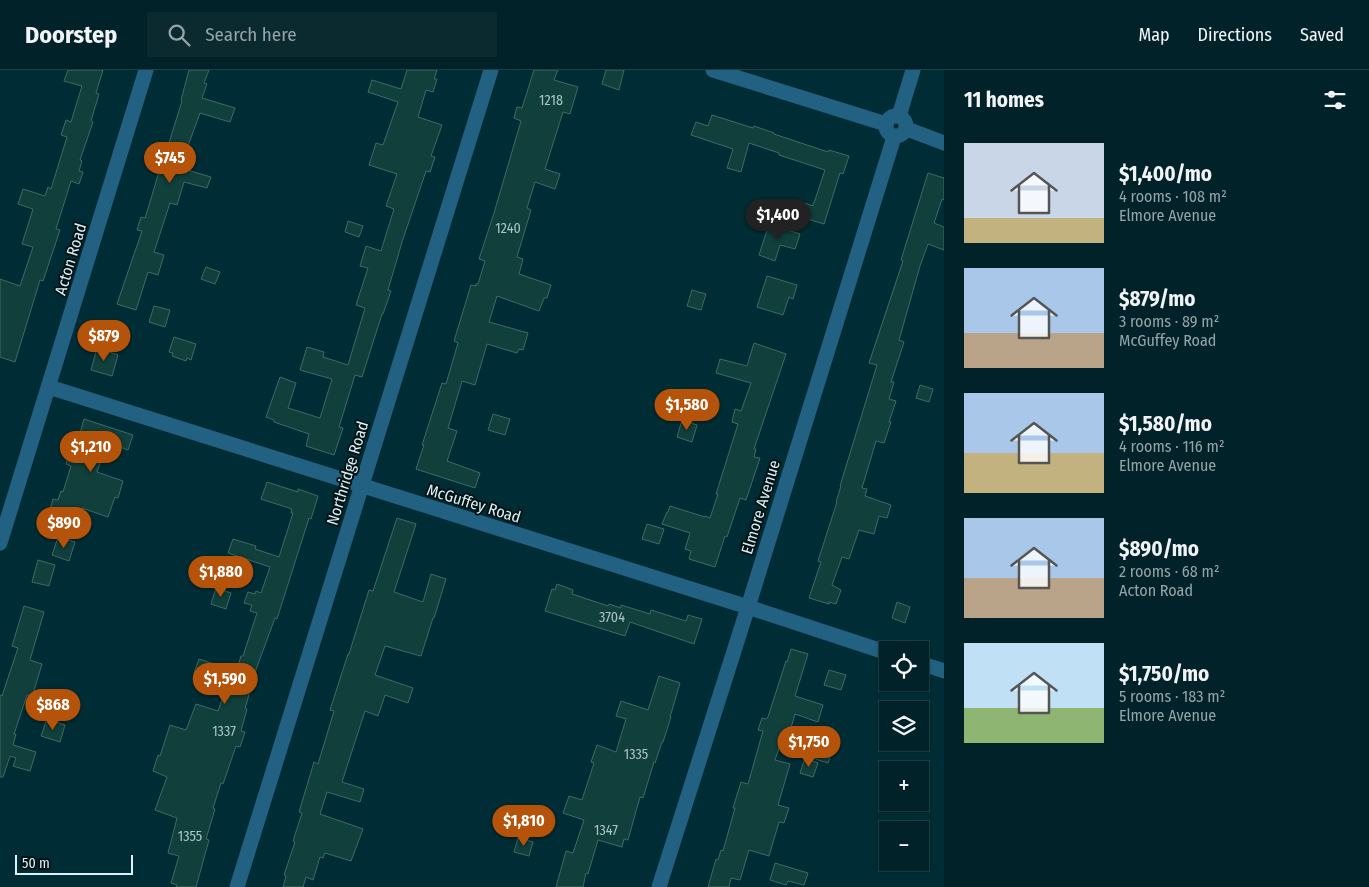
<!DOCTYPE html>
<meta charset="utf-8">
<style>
body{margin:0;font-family:"Fira Sans Condensed",sans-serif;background:#0a2a30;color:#f1f3f6;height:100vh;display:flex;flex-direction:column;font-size:19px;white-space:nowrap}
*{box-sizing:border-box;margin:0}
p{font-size:16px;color:#95a4a8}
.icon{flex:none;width:28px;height:28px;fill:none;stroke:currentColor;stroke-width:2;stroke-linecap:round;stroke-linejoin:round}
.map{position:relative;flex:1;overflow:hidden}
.side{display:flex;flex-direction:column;background:#002228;width:425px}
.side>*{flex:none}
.fabs{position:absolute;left:879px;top:571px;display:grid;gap:10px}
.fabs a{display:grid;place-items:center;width:50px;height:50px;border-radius:0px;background:#002228;box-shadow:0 1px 4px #0004,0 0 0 1px #223f45;font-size:25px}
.scale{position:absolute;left:15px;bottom:12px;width:118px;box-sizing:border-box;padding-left:5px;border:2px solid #dcf2f7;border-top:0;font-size:14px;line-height:18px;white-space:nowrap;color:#dcf2f7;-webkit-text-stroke:4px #031316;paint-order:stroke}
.price{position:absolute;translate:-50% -42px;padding:0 11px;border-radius:18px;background:#b45309;color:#fff;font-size:16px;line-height:32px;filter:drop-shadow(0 1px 2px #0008)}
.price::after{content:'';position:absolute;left:50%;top:30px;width:15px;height:11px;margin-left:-8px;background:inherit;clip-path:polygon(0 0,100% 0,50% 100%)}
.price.current{background:#222;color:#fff}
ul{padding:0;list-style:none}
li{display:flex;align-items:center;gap:15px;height:125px;padding:0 20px}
li span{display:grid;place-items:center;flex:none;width:140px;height:100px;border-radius:0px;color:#555}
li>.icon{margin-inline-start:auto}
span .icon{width:60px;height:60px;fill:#fffc;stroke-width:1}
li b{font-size:21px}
h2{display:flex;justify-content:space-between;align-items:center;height:60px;padding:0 20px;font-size:21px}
header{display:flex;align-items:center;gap:30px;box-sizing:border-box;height:70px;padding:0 25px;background:#002228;border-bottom:1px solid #223f45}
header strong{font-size:24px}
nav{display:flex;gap:28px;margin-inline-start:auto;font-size:18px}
.search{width:350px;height:45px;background:#0a2a30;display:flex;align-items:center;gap:12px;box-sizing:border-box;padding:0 18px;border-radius:0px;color:#95a4a8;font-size:19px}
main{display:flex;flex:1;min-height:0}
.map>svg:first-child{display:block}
</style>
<header>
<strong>Doorstep</strong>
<div class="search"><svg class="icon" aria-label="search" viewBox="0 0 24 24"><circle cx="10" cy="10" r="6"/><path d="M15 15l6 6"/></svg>Search here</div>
<nav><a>Map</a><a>Directions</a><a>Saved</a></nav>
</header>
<main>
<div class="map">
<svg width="944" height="817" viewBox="0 0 944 817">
<rect width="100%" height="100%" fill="#002d35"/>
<g fill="#113f3b" stroke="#3f6a65">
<path d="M68,0H103L96,23L99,24L91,51L93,52L80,90L82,91L79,101L83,102L79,114L71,111L56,159L60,160L43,211L40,210L15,292L0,287V209L20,216L33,177L22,174L33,139L18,134L23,119L45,126L48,117L51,119L67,67L61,65L66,50L71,52L82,16L64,11Z"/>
<path d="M189,0H209L204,13L207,14L202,28L235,38L230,52L200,43L180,98L211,107L207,118L184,112L177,135L170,133L154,182L164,185L158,205L148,202L136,240L117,234L142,161L137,160L141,147L145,148L147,142L167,75L168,76L182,31L181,30Z"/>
<path d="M407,0H437L434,9H437L433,22L426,20L418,47L442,55L431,86L435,87L430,102L426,101L402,172L388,220L391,221L383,244H382L362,307L355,305L339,357L343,358L334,385L306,376L309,364L274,352V350L266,347L280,307L296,313L288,338L320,348L332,309L300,300L307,277L324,282L323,287L348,295L365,238L356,235L368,198L360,196L366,176L381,181L394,139L386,136L397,104L369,95L376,73L383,75L398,32L368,22L372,10L401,19Z"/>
<path d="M534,0H558L554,10L578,17L570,44L563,42L545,99L560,104L555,119L535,112L527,138L531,140L517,187L523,189L519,204L551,215L547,228H544L539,241L497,226L489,252L528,263L523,280L519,279L517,283L487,274L475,315L462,311L448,358L457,361L447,391L480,403L475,418L416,399L424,375H422L442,313L446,314L458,273L454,271L471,215L476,216V214H478L485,191L479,189L494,143L521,51L514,48L517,37L522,38Z"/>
<path d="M606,0H624L619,20L602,14Z"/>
<path d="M712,45L753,58L754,56L774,63V64L828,82L829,80L849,86L843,104L840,103L824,154L801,147L805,133L813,136V133H814L825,100L779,85V83L749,73L741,102L727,98L733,79L691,65L696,52L708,56Z"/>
<path d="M928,103L944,108V130L942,129L934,153L944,157V180L928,174L920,196L899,270L904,272L891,312H894L889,329L896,331L889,352H891L884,373L876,371L862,418L867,419L865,426L891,435L887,448L879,446L874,464L859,460L849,489L842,487L832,515L841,520L836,534L829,532V534L809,528L821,492L818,491L837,432H836L841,416H840L877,295L869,293L903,191L901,190Z"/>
<path d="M348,151L363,156L359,167L345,162Z"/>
<path d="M769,154L800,164L795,179L780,175L775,191L759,185Z"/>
<path d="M206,197L220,202L215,214L201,209Z"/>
<path d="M767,206L797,215L793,229L789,227L783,245L757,237Z"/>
<path d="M692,220L706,224L701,240L687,236Z"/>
<path d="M154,236L170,240L165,257L149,252Z"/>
<path d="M174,267L196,274L191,290L187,288L186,291L172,286L173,283L169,282Z"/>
<path d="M754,273L786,284L754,379H756L754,387L760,388L746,430L740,428L727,467L725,466L715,497L689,489L691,481L685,479L690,463L662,454L667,442H668L670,436L705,447V446L710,448L718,424H716L738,354L732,352L735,339L741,341L751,313L716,303L720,289L747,296Z"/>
<path d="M97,278L118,285L112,306L91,300Z"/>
<path d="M920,315L933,319L929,332L916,328Z"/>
<path d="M493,344L510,349L505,365L488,360Z"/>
<path d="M84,349L133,365L128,380L107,372L97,402L123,411L118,428L115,427L108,447L82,438L81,440L75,439L72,449L49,443L53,429L58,430L61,421L63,422L71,396L66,394L70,382L74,384Z"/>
<path d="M682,350L697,355L692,372L677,367Z"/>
<path d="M267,412L298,422V419L318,426L311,449L309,448L277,549L275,548L254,605L247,632L245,638L247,639L241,661L245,662L240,677L236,676L223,714L221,713L213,738L215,739L206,769L209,770L196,817H176L177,815L171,813L179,786L168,783L177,748L155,740L167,707L153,701L158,685L160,686L170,655L186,660L196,634L218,641L224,624L229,626L241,586H243L257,543L250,541L252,535L244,533L248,522L255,524L256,521L261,523L270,497L228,483L233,469L256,476L255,479L279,487L293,443H291L292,439L261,429Z"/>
<path d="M397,448L416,454L394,522L423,532L431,504L446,509L434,548H433L421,586L385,576L375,605L413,618L408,633L385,625L378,646L365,641L342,712L364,719L360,732L327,722L320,744L363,759L351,791L325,783L323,788L320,787L313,810L306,807L303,817H283L286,806L284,805L295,772L293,771L302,743L299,742L314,692L318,694L334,641L330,640L348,584H349L369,520L373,521Z"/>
<path d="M647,454L664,459L659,474L642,469Z"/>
<path d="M58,467L75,472L69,491L52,485Z"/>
<path d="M38,490L55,495L49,516L32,512Z"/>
<path d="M557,514L573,520L572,524L608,536L609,534L621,538V535L650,544L651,540L686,551L688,545L702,549L694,574L630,552L625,566L545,541L552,519L555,520Z"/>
<path d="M216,518L231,523L226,539L211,534Z"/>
<path d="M897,532L910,537L905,553L892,548Z"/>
<path d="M24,536L44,542L30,590L42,594L32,627L27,625L14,664H16L13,675L36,682L30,701L13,696L16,688L10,686L3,707H0V625L2,626L18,578L12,576Z"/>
<path d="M791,579L808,584L795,626L823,635L818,652L795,644L788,668L783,666L775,690L790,694L778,735L789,738L784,753L779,752L769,786L749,780L740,810L731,808L729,817H708L716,789L718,790L721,780L723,781L735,738H733L741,712L748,714L763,661L758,660L762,648L766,649L768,647L786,591L787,592Z"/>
<path d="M199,589L214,594L209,608L194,603Z"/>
<path d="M829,600L846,605L841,620L824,615Z"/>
<path d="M659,606L680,613L670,647H671L663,672H662L655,693L654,692L643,728L640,727L628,770L624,769L622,777L598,770L588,804L586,803L583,817H556L566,781L573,783L584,750L563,743L569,726L582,730L594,693L591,692L597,675L616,682L626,649L616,646L621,631L648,640Z"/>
<path d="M47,649L65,655L60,672L41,666Z"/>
<path d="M814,669L834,675L828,693L809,687Z"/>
<path d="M805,688L818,693L813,707L800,703Z"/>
<path d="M518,768L533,772L529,786L514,782Z"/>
<path d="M775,793L808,803L804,815L788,811L786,815L770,810Z"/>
</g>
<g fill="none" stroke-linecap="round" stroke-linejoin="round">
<g stroke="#226181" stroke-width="15">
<path d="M713,0L886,54"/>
<circle cx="896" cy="56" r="10"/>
<path d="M899,46L913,0"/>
<path d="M907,59L944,73"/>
<path d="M49,317L748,537L888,583"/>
<path d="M0,473L146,0"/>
<path d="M920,593L944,601"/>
<path d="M237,817L491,0"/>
<path d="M659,817L748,537L894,67"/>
</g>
</g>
<g text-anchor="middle" stroke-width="4" stroke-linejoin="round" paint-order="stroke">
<g font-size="14" fill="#a9c5c8">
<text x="551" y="35">1218</text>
<text x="508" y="163">1240</text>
<text x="612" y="552">3704</text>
<text x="224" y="666">1337</text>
<text x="636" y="689">1335</text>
<text x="606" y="765">1347</text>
<text x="190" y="771">1355</text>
</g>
<g font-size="16" fill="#dcf2f7" stroke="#031316">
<text transform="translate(70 189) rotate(-73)" y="6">Acton Road</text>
<text transform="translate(347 403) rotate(-73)" y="6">Northridge Road</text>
<text transform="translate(474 433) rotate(17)" y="6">McGuffey Road</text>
<text transform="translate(760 437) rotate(-73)" y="6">Elmore Avenue</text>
</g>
</g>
</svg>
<div class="fabs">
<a><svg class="icon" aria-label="locate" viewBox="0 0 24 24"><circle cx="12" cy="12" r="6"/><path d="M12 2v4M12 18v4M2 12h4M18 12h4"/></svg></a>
<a><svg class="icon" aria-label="layers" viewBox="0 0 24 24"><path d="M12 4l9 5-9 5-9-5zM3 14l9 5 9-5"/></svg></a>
<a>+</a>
<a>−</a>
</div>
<div class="scale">50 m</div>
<b class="price" style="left:170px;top:114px">$745</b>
<b class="price current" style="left:778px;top:171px">$1,400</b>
<b class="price" style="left:104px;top:292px">$879</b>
<b class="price" style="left:687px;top:361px">$1,580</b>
<b class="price" style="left:91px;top:403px">$1,210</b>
<b class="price" style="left:64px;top:479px">$890</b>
<b class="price" style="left:221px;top:528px">$1,880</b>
<b class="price" style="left:225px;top:635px">$1,590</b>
<b class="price" style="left:53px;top:661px">$868</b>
<b class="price" style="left:809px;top:698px">$1,750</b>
<b class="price" style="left:524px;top:777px">$1,810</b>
</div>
<section class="side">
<h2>11 homes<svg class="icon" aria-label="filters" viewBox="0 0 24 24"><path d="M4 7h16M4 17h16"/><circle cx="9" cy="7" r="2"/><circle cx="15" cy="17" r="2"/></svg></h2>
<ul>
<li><span style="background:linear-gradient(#c9d6e8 75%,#c2b280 0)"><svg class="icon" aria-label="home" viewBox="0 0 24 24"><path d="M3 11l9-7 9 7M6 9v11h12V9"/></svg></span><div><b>$1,400/mo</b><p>4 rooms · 108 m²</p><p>Elmore Avenue</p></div></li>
<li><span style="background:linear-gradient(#a9c7e8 65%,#b9a48a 0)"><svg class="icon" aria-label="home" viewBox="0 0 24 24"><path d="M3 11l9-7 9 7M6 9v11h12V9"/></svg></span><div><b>$879/mo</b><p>3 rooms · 89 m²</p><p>McGuffey Road</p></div></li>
<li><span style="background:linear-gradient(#a9c7e8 60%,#c2b280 0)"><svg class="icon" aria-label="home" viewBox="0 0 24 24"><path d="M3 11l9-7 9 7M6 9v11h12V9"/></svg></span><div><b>$1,580/mo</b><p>4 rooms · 116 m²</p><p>Elmore Avenue</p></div></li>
<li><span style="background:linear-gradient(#a9c7e8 60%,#b9a48a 0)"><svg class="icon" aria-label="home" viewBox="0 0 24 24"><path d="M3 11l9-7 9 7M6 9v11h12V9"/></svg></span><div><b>$890/mo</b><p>2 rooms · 68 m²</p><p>Acton Road</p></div></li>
<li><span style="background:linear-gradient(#bfe0f5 65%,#8fb573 0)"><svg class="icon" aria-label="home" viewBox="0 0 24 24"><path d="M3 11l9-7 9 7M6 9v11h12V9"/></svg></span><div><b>$1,750/mo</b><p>5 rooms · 183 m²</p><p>Elmore Avenue</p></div></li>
</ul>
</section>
</main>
